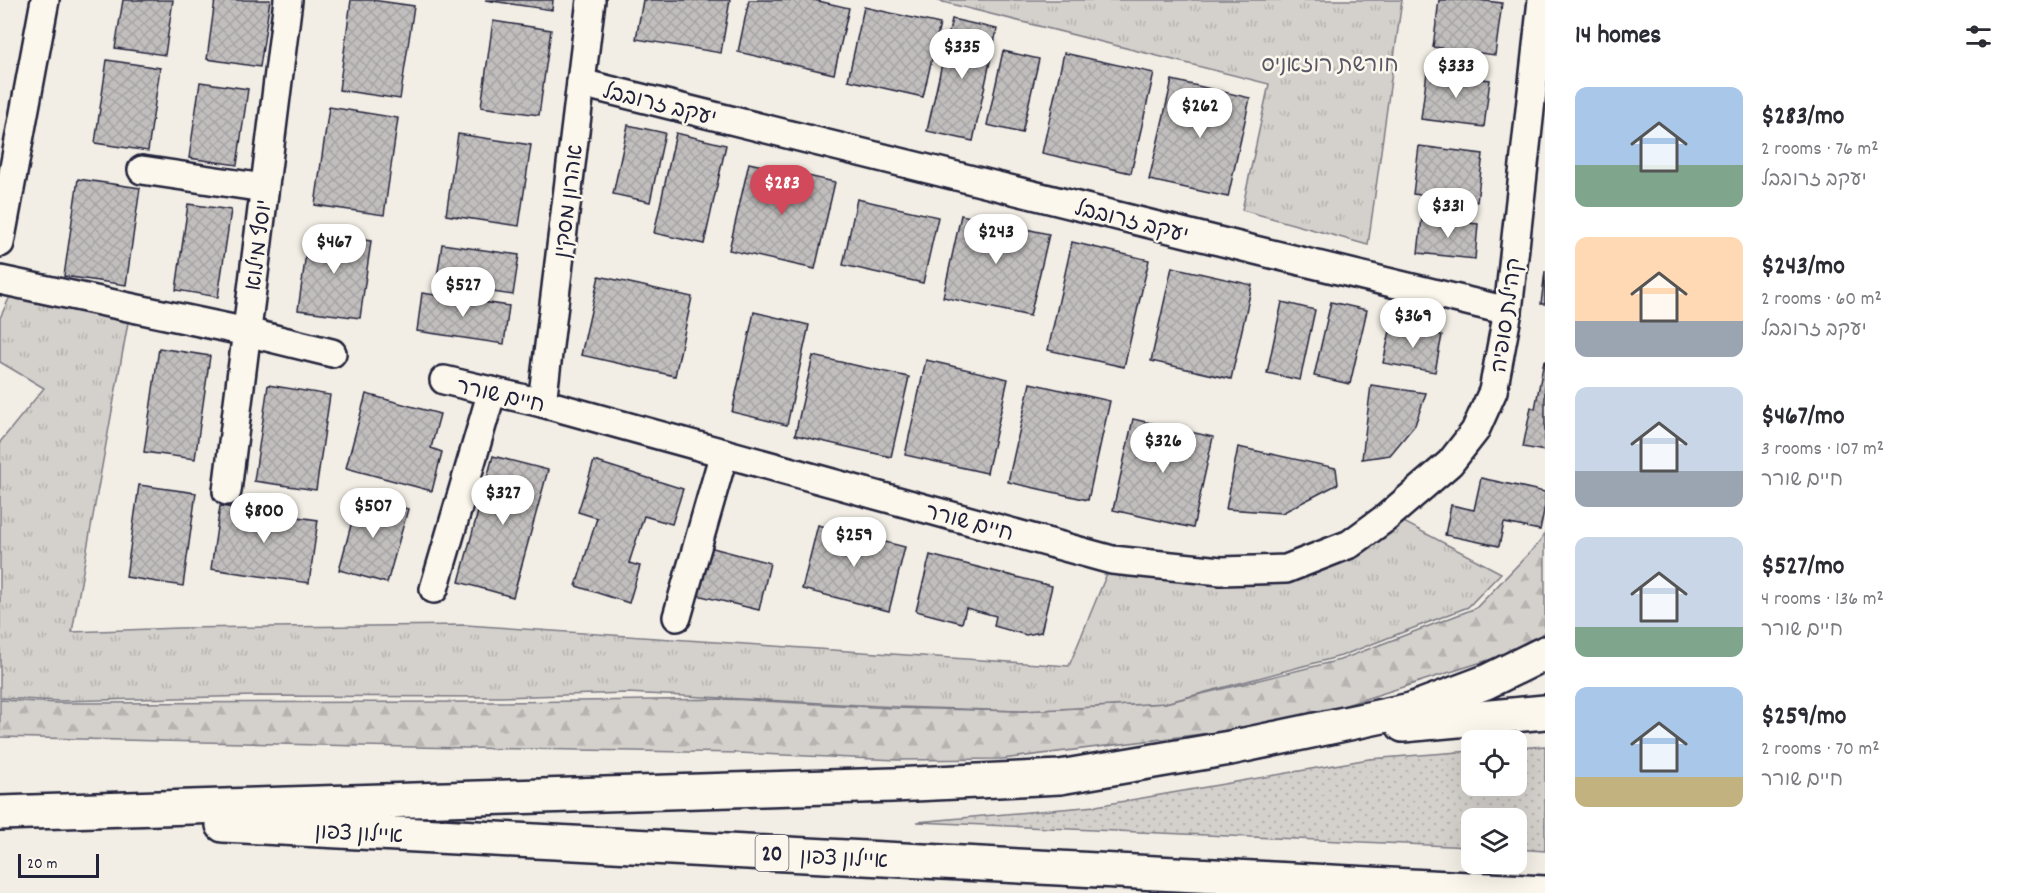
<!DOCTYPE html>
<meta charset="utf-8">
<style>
body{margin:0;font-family:Dekko,"Playpen Sans Hebrew",sans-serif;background:#f2f2f3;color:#2b2b33;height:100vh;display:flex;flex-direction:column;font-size:22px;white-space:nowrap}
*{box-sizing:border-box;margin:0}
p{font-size:20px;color:#7c7c81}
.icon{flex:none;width:33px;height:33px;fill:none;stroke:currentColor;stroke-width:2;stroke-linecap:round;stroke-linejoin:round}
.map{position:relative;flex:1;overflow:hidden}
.sheet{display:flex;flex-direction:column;background:#fff;width:480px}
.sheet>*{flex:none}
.fabs{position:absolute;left:1461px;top:730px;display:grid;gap:12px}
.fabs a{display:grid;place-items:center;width:66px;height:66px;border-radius:12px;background:#fff;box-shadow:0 6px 24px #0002;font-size:30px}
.scale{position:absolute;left:18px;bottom:15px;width:81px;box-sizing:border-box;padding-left:6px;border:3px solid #22223b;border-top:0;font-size:16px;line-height:21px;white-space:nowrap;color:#22223b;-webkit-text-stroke:4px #fbf7ec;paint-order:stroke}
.price{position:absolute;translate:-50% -51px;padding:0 14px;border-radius:21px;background:#fff;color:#222;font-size:20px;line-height:39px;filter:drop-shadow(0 2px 3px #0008)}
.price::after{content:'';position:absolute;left:50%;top:36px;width:18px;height:14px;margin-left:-9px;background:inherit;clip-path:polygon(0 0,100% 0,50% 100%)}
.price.selected{background:#d1495b;color:#fff}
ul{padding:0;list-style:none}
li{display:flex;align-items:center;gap:18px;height:150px;padding:0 30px}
li span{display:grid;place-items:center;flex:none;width:168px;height:120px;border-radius:12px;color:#555}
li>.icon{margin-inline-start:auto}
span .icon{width:72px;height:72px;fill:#fffc;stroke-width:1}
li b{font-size:26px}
h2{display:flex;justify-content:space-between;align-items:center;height:72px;padding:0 30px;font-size:26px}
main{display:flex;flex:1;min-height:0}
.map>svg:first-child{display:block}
</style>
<main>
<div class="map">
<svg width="1545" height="893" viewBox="0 0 1545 893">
<defs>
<pattern id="grass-dots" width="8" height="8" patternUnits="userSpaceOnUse" patternTransform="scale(1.5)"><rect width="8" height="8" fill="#d4d1cc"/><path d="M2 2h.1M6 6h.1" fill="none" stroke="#b6b3b0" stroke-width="1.8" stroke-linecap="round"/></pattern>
<pattern id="forest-firs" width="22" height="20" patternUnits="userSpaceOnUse" patternTransform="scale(1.5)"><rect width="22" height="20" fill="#d4d1cc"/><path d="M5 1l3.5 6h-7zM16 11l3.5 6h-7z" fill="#b6b3b0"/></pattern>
<pattern id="park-tufts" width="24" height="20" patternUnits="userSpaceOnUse" patternTransform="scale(1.5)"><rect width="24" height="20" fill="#d4d1cc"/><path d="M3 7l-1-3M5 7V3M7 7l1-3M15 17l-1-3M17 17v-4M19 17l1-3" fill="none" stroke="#b6b3b0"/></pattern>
<pattern id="building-cross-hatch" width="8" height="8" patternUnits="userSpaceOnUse" patternTransform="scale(1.5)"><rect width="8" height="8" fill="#c2bebe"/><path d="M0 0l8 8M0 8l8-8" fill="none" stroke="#a6a3a4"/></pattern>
</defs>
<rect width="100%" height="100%" fill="#f2eee5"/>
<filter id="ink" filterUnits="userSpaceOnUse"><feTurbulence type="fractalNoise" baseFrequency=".0167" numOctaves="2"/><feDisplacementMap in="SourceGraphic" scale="12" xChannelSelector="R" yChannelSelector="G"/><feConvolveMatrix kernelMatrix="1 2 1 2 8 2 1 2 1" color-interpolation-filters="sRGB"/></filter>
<g filter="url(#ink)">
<path fill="url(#grass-dots)" stroke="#7b7a84" stroke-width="1.5" d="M1545,746V851L1517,849L1516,819H1472L1471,847L917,822L1096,806L1369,759L1471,751L1472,786H1516L1517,748Z"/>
<path fill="url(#forest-firs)" stroke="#7b7a84" stroke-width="1.5" d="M1545,532V632L1520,650L1327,711L1250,728L1002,759L898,760L739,753L361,746L0,737V700L59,703L498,702L729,699L891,708L1022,711L1165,703L1340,660L1476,608L1539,543Z"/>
<g fill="url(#park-tufts)" stroke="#7b7a84" stroke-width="1.5">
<path d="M935,0H1402L1368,245L1242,210L1269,84Z"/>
<path d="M13,290L129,317L72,632L178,628L466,625L1069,666L1110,566L1237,577L1402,521L1501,573L1468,607L1341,656L1165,703L1022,711L898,707L627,693L501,697L255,696L60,701L0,698V442L44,388L0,362V318Z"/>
</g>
<g fill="url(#building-cross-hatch)" stroke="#22223b" stroke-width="1.5">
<path d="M123,0H173L165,55L115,48Z"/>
<path d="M215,0H270L260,67L207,59Z"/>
<path d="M351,0H372L414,6L400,99L339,90Z"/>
<path d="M485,0H553L552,10Z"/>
<path d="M643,0H730L721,53L636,39Z"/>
<path d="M749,0H814L849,8L834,74L738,52Z"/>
<path d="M1439,0H1477L1502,3L1495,55L1433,47Z"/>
<path d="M864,7L940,24L923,97L848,80Z"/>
<path d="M952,19L997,29L973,141L927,131Z"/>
<path d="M493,21L551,30L539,115L481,107Z"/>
<path d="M1003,51L1039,59L1022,133L987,125Z"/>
<path d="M1064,53L1154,73L1131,173L1042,153Z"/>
<path d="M107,60L160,68L148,151L95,143Z"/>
<path d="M1427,72L1490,80L1484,127L1421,119Z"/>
<path d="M1172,80L1250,98L1228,197L1149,180Z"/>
<path d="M200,82L248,89L237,165L189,158Z"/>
<path d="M329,107L398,118L384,215L315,205Z"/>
<path d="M628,125L665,133L650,202L613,194Z"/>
<path d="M676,133L726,145L704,244L654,233Z"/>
<path d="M458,134L531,145L519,226L446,215Z"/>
<path d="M1419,146L1483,154L1477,202L1413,194Z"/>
<path d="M749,163L835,182L815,269L729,250Z"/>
<path d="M78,179L140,188L126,285L64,276Z"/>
<path d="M857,199L938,217L923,283L843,265Z"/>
<path d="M188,204L231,210L218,297L176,290Z"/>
<path d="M961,215L1049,234L1030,316L943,297Z"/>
<path d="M1422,218L1478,224L1475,259L1418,253Z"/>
<path d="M309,232L371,241L360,318L298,310Z"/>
<path d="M1072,242L1149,260L1124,367L1048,350Z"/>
<path d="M442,244L519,255L513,295L436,284Z"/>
<path d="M1172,267L1252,285L1231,379L1151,361Z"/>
<path d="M1545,271V304H1541Z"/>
<path d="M599,276L692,297L675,376L581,355Z"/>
<path d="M422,293L509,306L504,344L417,331Z"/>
<path d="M1282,302L1315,310L1300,380L1267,373Z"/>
<path d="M1331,302L1367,310L1350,384L1314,376Z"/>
<path d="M754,312L809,325L787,425L732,412Z"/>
<path d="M1391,326L1442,335L1435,372L1383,363Z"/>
<path d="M159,348L210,356L195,459L144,452Z"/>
<path d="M813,356L909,377L891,457L795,435Z"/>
<path d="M926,360L1008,379L987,473L905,455Z"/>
<path d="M1544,361H1545V451L1523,447L1531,407L1535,409Z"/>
<path d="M1030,383L1110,401L1088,500L1008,482Z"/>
<path d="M268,385L330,395L316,490L254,481Z"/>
<path d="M1371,385L1426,393L1415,425L1390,455L1362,459Z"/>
<path d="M366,394L440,414L431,448L442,452L432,491L346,468Z"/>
<path d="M1133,419L1213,437L1193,528L1113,510Z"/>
<path d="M1238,447L1336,468L1338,484L1282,513L1226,509Z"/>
<path d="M493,456L548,470L513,597L459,582Z"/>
<path d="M594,461L683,489L672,524L644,516L629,563L640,566L629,603L576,586L597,518L578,512Z"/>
<path d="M1481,478L1545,492V506L1540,530L1504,523L1499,546L1445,535L1451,505L1474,510Z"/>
<path d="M139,485L196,493L183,586L126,577Z"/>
<path d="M359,495L408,509L387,583L339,570Z"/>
<path d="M220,506L318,520L309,583L211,569Z"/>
<path d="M818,525L905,547L889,611L802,589Z"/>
<path d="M709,547L770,563L759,610L697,595Z"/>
<path d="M930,555L1052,586L1041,632L1026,635L994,626L996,616L966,608L962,623L916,611Z"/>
</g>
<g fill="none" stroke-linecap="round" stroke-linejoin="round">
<defs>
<g id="minor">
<path d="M581,83L1259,251L1508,311"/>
<path d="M142,170L264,188"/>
<path d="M0,243L45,0"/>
<path d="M0,280L247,332L332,353"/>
<path d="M444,380L542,403L1112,560L1221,571L1286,569L1350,544L1387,517L1450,463L1475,431L1493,391L1508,311L1542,0"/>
<path d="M542,403L591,0"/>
<path d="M227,491L288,0"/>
<path d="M434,589L492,391"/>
<path d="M677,617L724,453"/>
</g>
<g id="highway">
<path d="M1403,725L1545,712"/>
<path d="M0,813L893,785L1060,777L1230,748L1411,710L1486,682L1545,653"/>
<path d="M223,825L1545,893"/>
</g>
</defs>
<use href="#minor" stroke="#22223b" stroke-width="32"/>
<use href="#highway" stroke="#22223b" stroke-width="38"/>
<use href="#minor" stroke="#fbf7ec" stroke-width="27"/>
<use href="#highway" stroke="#fbf7ec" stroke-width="33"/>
</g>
</g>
<g text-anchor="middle" stroke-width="5" stroke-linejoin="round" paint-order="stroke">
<rect fill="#fbf7ec" stroke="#636270" stroke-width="1.5" x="755.5" y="835" width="33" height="36" rx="4.5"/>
<g font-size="21" font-weight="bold" fill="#22223b">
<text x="772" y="860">20</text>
</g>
<g font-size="22" fill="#575766" stroke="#fbf7ec">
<text x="1330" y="71">חורשת רוזאניס</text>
</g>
<g font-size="22" fill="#22223b" stroke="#fbf7ec">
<text transform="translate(660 103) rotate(14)" y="8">יעקב זרובבל</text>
<text transform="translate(567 201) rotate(-83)" y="8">אהרון מסקין</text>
<text transform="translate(1132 220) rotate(14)" y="8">יעקב זרובבל</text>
<text transform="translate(257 245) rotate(-83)" y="8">יוסף מילוא</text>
<text transform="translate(1505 315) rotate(-82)" y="8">קהילת סופיה</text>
<text transform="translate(501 394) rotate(13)" y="8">חיים שורר</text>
<text transform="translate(970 521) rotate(15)" y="8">חיים שורר</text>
<text transform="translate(359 832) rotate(3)" y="8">איילון צפון</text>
<text transform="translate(844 857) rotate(3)" y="8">איילון צפון</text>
</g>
</g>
</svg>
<div class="fabs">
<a><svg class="icon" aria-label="locate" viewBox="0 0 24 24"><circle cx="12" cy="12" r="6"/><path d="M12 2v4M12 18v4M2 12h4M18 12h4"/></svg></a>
<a><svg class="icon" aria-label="layers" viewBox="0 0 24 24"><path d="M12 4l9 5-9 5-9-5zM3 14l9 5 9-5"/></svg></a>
</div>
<div class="scale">20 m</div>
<b class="price" style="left:962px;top:80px">$335</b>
<b class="price" style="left:1456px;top:99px">$333</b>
<b class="price" style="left:1200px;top:139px">$262</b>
<b class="price selected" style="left:782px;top:216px">$283</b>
<b class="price" style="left:1448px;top:239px">$331</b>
<b class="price" style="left:996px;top:265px">$243</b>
<b class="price" style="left:334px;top:275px">$467</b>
<b class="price" style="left:463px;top:318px">$527</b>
<b class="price" style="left:1413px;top:349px">$369</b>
<b class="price" style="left:1163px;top:474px">$326</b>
<b class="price" style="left:503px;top:526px">$327</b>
<b class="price" style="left:373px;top:539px">$507</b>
<b class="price" style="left:264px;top:544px">$800</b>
<b class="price" style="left:854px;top:568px">$259</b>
</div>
<section class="sheet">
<h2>14 homes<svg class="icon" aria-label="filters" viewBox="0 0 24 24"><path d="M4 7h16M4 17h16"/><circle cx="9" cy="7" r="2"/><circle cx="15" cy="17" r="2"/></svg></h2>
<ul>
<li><span style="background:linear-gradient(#a9c7e8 65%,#7fa58c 0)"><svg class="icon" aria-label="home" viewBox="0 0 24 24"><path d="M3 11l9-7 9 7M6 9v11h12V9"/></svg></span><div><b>$283/mo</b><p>2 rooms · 76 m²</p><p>יעקב זרובבל</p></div></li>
<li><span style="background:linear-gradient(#ffd9b3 70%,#9aa5b1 0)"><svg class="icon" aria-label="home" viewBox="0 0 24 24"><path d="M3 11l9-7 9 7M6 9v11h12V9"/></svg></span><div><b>$243/mo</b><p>2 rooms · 60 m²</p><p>יעקב זרובבל</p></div></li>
<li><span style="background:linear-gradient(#c9d6e8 70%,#9aa5b1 0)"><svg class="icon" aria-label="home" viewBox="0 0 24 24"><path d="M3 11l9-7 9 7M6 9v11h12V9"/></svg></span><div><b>$467/mo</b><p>3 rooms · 107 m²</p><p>חיים שורר</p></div></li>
<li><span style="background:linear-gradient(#c9d6e8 75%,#7fa58c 0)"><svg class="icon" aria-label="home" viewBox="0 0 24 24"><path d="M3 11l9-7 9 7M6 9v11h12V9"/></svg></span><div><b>$527/mo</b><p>4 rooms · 136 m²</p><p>חיים שורר</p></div></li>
<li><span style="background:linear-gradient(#a9c7e8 75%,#c2b280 0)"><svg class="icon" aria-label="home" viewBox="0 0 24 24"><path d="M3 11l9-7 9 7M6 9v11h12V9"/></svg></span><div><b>$259/mo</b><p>2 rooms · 70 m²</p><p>חיים שורר</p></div></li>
</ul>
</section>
</main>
